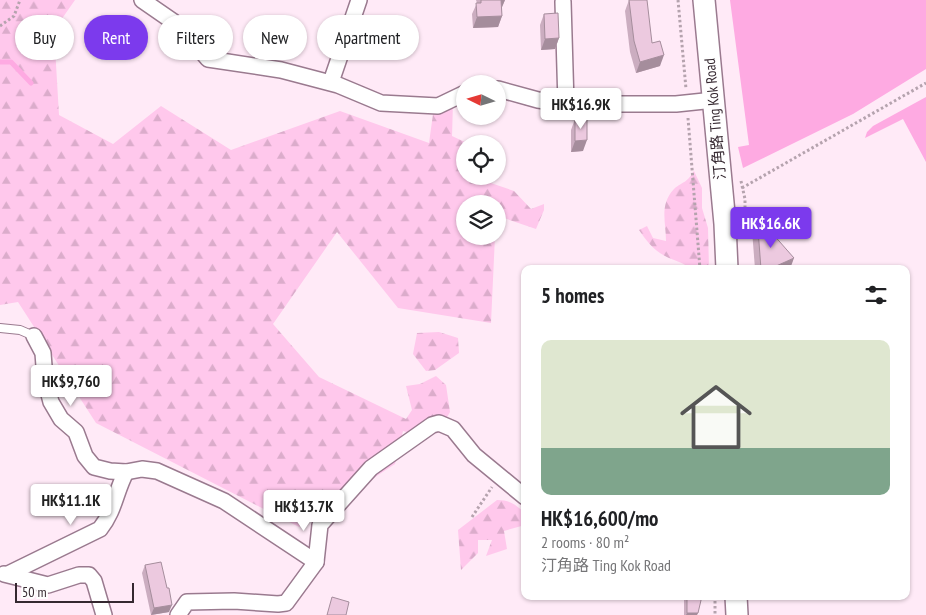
<!DOCTYPE html>
<meta charset="utf-8">
<style>
body{margin:0;font-family:"PT Sans Narrow","Noto Sans TC",sans-serif;background:#f6f6f6;color:#202124;height:100vh;display:flex;flex-direction:column;font-size:19px;white-space:nowrap}
*{box-sizing:border-box;margin:0}
p{font-size:16px;color:#757577}
.icon{flex:none;width:28px;height:28px;fill:none;stroke:currentColor;stroke-width:2;stroke-linecap:round;stroke-linejoin:round}
.map{position:relative;flex:1;overflow:hidden}
.drawer{position:absolute;left:521px;top:265px;width:389px;height:335px;display:flex;flex-direction:column;background:#fff;border-radius:10px;box-shadow:0 1px 4px #0004}
.drawer>*{flex:none}
.hud{position:absolute;left:15px;top:15px;width:431px;height:45px;display:flex;gap:10px}
.needle{width:32px;rotate:275deg}
.fabs{position:absolute;left:456px;top:75px;display:grid;gap:10px}
.fabs a{display:grid;place-items:center;width:50px;height:50px;border-radius:50%;background:#fff;box-shadow:0 1px 4px #0004;font-size:25px}
.scale{position:absolute;left:15px;bottom:12px;width:119px;box-sizing:border-box;padding-left:5px;border:2px solid #352830;border-top:0;font-size:14px;line-height:18px;white-space:nowrap;color:#352830;-webkit-text-stroke:4px #fefefe;paint-order:stroke}
.price{position:absolute;translate:-50% -42px;padding:0 11px;border-radius:5px;background:#fff;color:#222;font-size:16px;line-height:32px;filter:drop-shadow(0 1px 2px #0008)}
.price::after{content:'';position:absolute;left:50%;top:30px;width:15px;height:11px;margin-left:-8px;background:inherit;clip-path:polygon(0 0,100% 0,50% 100%)}
.price.on{background:#7c3aed;color:#fff}
ul{padding:0;list-style:none}
li{display:grid;align-content:center;gap:10px;height:265px;padding:0 20px}
li span{display:grid;place-items:center;height:155px;border-radius:10px;color:#555}
li>.icon{margin-inline-start:auto}
span .icon{width:90px;height:90px;fill:#fffc;stroke-width:1}
li b{font-size:21px}
h2{display:flex;justify-content:space-between;align-items:center;height:60px;padding:0 20px;font-size:21px}
.tag{padding:0 18px;border-radius:22px;background:#fff;box-shadow:0 1px 4px #0004;font-size:18px;line-height:45px}
.tag.on{background:#7c3aed;color:#fff}
.map>svg:first-child{display:block}
</style>
<div class="map">
<svg width="926" height="615" viewBox="0 0 926 615">
<defs>
<pattern id="forest-firs" width="22" height="20" patternUnits="userSpaceOnUse" patternTransform="scale(1.25)"><rect width="22" height="20" fill="#ffc8ec"/><path d="M5 1l3.5 6h-7zM16 11l3.5 6h-7z" fill="#dbaccb"/></pattern>
</defs>
<rect width="100%" height="100%" fill="#ffeaf7"/>
<g fill="url(#forest-firs)">
<path d="M0,0H75L54,30L59,115L113,144L161,106L231,150L340,111L429,143L435,100L453,103L452,136L469,144H465V176H485V181L514,191L531,209L544,204V210L536,229L498,216V204H465V236H495L491,323L398,308L337,232L273,324L319,377L406,419L412,410L406,386L420,384L436,376L446,385L450,412L439,431L434,415L423,437L403,431L395,464L299,527L96,423L18,302L0,305Z"/>
<path d="M694,171L702,188V208L708,228L709,269H690C682,261 674,261 665,256C653,250 646,240 639,230L647,226L653,238L666,241C666,222 659,205 674,189C683,181 686,184 694,171Z"/>
<path d="M439,332L458,338L459,353L435,370L426,371L413,354L417,333Z"/>
<path d="M497,500C510,500 515,504 525,513V525L504,531L507,549L486,556L492,540H478V553L461,570L458,530Z"/>
</g>
<g fill="#feaae2">
<path d="M730,0H926V69L853,114L743,168L738,147L749,145Z"/>
<path d="M926,97V162L903,119L865,138L867,132L873,126Z"/>
</g>
<g fill="none" stroke-linecap="round" stroke-linejoin="round">
<path stroke="#feaae2" stroke-width="5" d="M0,62H11L31,83"/>
<defs>
<path id="lane" d="M0,328L20,330L34,336"/>
<g id="street">
<path d="M142,0L181,27L208,59L281,70L338,85L381,103L438,106L465,93"/>
<path d="M563,2L566,104"/>
<path d="M331,82L359,0"/>
<path d="M498,89L538,100L566,104H676L714,100"/>
<path d="M34,336L43,353L45,379L51,402L61,419L76,432L85,456L94,467L110,471L126,472L142,469L157,471L224,501L316,562"/>
<path d="M4,574L48,585L79,575H89L94,581L104,615"/>
<path d="M8,574L100,529C115,510 115,493 126,472"/>
<path d="M178,615L187,602L234,601L278,604L286,603L316,562L320,525L371,468L432,425L439,423L453,429L474,455L525,497"/>
</g>
<g id="secondary">
<path d="M704,0L725,224L727,269"/>
<path d="M736,596L737,615"/>
</g>
</defs>
<use href="#lane" stroke="#9a7a8f" stroke-width="10"/>
<use href="#street" stroke="#9a7a8f" stroke-width="18"/>
<use href="#secondary" stroke="#9a7a8f" stroke-width="24"/>
<g stroke="#b5a3ae" stroke-width="3" stroke-dasharray="2.5 2.5" stroke-linecap="butt">
<path d="M678,0L686,89"/>
<path d="M0,26L14,16L20,0"/>
<path d="M688,118L700,269"/>
<path d="M741,181L745,199V234"/>
<path d="M742,188L926,83"/>
<path d="M472,517L492,487"/>
<path d="M715,596V615"/>
</g>
<use href="#lane" stroke="#fff" stroke-width="8"/>
<use href="#street" stroke="#fff" stroke-width="15"/>
<use href="#secondary" stroke="#fff" stroke-width="21"/>
</g>
<g fill="#cbadc0">
<path d="M476,0H505L502,7V16L498,27L473,28L472,14L477,3Z"/>
<path d="M629,0L652,43L660,66L636,73L630,52L625,11Z"/>
<path d="M544,14L559,38L555,49L541,50L540,25Z"/>
<path d="M575,119L583,151L571,152V130Z"/>
<path d="M757,216L790,269H755L752,230Z"/>
<path d="M145,565L169,612L151,615L142,573Z"/>
<path d="M684,596H702L697,615H684Z"/>
</g>
<g fill="#a58d9c">
<path d="M500,0H505L502,7Z"/>
<path d="M502,16L498,27L473,28L477,17Z"/>
<path d="M559,38L555,49L541,50L545,39Z"/>
<path d="M664,55L660,66L636,73L640,62Z"/>
<path d="M587,140L583,151L571,152L575,141Z"/>
<path d="M794,258L790,269H774V267Z"/>
<path d="M172,605L169,612L151,615L154,608Z"/>
<path d="M687,613H698L697,615H686Z"/>
</g>
<g fill="#ecc9df" stroke="#a58d9c">
<path d="M481,0H501L502,16L477,17L476,3H481Z"/>
<path d="M629,0H647L652,43L660,41L664,55L640,62L634,41Z"/>
<path d="M558,13L559,38L545,39L544,14Z"/>
<path d="M575,119H587V140L575,141Z"/>
<path d="M757,216L794,258L774,267L775,269H761Z"/>
<path d="M161,562L167,588H169L172,605L154,608L145,565Z"/>
<path d="M687,596H702L698,613H687Z"/>
<path d="M332,597L349,602L346,615H327Z"/>
</g>
<g text-anchor="middle" stroke-width="4" stroke-linejoin="round" paint-order="stroke">
<g font-size="15" fill="#352830" stroke="#fefefe">
<text transform="translate(715 119) rotate(-95)" y="5">汀角路 Ting Kok Road</text>
</g>
</g>
</svg>
<div class="fabs">
<a><svg class="needle" viewBox="-14 -14 28 28"><path d="M0-13l5 13h-10z" fill="#e53935"/><path d="M0 13l5-13h-10z" fill="#757577"/></svg></a>
<a><svg class="icon" aria-label="locate" viewBox="0 0 24 24"><circle cx="12" cy="12" r="6"/><path d="M12 2v4M12 18v4M2 12h4M18 12h4"/></svg></a>
<a><svg class="icon" aria-label="layers" viewBox="0 0 24 24"><path d="M12 4l9 5-9 5-9-5zM3 14l9 5 9-5"/></svg></a>
</div>
<div class="scale">50 m</div>
<b class="price" style="left:581px;top:130px">HK$16.9K</b>
<b class="price on" style="left:771px;top:249px">HK$16.6K</b>
<b class="price" style="left:71px;top:407px">HK$9,760</b>
<b class="price" style="left:71px;top:526px">HK$11.1K</b>
<b class="price" style="left:304px;top:532px">HK$13.7K</b>
<div class="hud">
<a class="tag">Buy</a>
<a class="tag on">Rent</a>
<a class="tag">Filters</a>
<a class="tag">New</a>
<a class="tag">Apartment</a>
</div>
<section class="drawer">
<h2>5 homes<svg class="icon" aria-label="filters" viewBox="0 0 24 24"><path d="M4 7h16M4 17h16"/><circle cx="9" cy="7" r="2"/><circle cx="15" cy="17" r="2"/></svg></h2>
<ul>
<li><span style="background:linear-gradient(#dfe7d0 70%,#7fa58c 0)"><svg class="icon" aria-label="home" viewBox="0 0 24 24"><path d="M3 11l9-7 9 7M6 9v11h12V9"/></svg></span><div><b>HK$16,600/mo</b><p>2 rooms · 80 m²</p><p>汀角路 Ting Kok Road</p></div></li>
</ul>
</section>
</div>
